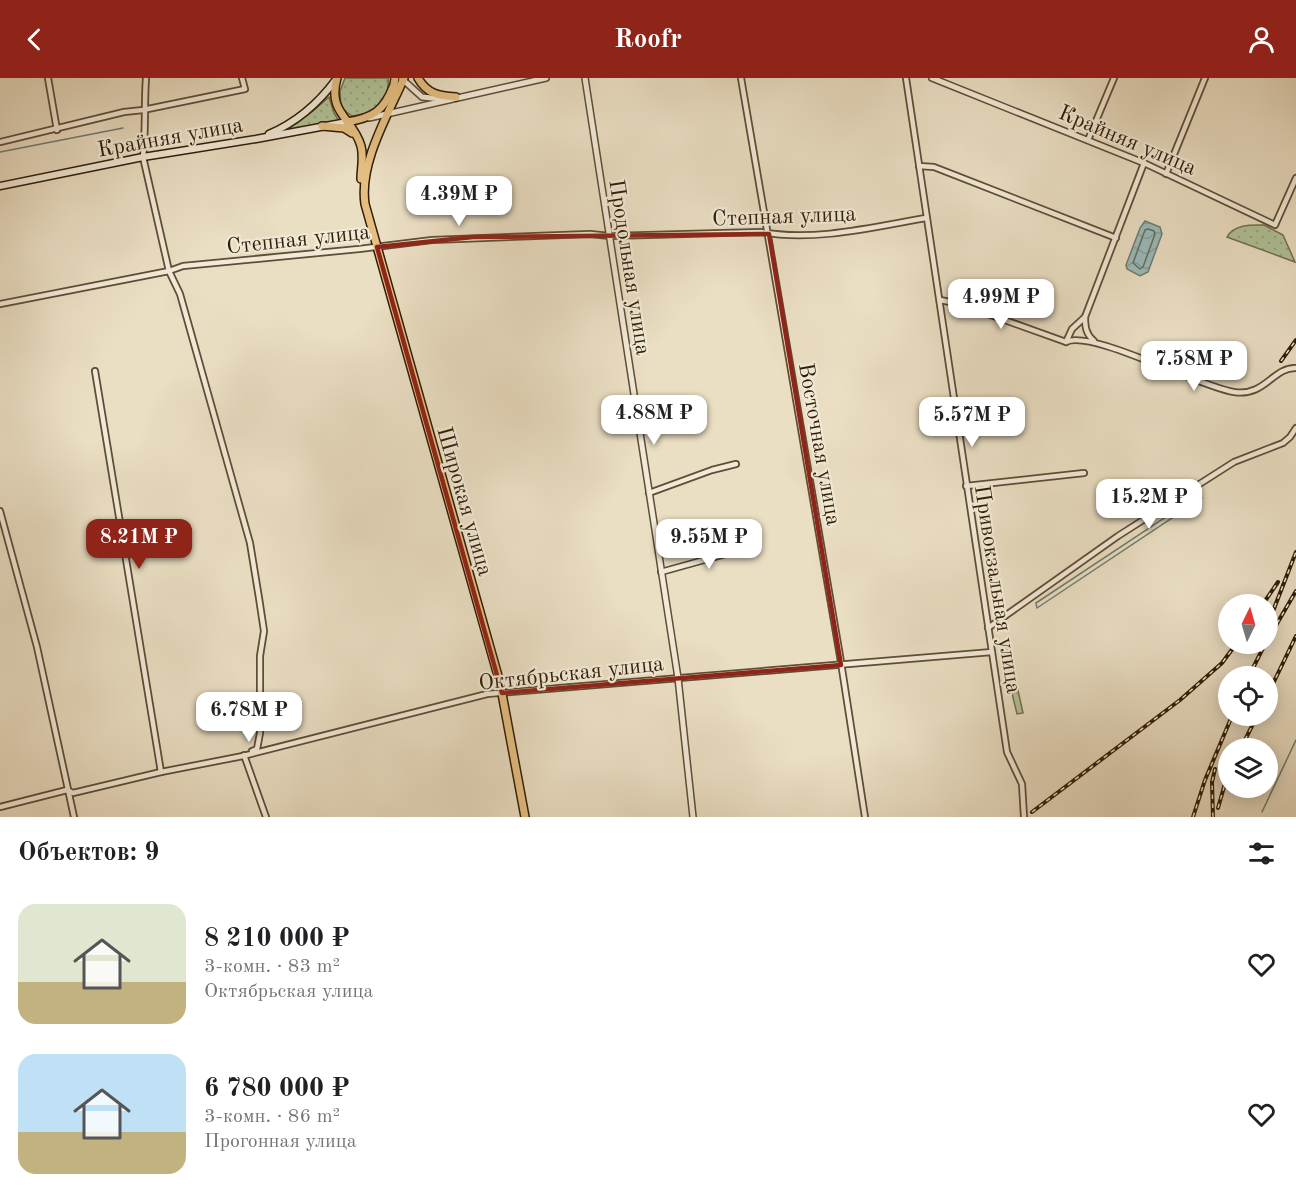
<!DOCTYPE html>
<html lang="ru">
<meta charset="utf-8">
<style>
body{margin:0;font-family:"Old Standard TT",serif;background:#f6f6f6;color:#202124;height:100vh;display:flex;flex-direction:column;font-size:22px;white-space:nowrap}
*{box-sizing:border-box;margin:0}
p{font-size:20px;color:#757577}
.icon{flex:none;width:33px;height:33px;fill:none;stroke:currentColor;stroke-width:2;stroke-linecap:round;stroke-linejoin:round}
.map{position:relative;height:739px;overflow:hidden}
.sheet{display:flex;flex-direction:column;background:#fff;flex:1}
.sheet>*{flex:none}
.needle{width:39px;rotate:5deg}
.controls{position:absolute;left:1218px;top:516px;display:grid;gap:12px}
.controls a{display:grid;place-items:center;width:60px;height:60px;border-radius:50%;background:#fff;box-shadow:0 3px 15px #0003;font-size:30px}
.price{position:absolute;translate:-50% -51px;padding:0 14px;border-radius:12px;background:#fff;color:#222;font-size:20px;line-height:39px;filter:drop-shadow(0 2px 3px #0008)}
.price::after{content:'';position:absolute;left:50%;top:36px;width:18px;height:14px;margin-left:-9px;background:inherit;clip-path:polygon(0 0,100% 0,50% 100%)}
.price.selected{background:#8f2418;color:#fff}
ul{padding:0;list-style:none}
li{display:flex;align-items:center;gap:18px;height:150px;padding:0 18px}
li span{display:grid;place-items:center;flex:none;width:168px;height:120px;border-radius:18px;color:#555}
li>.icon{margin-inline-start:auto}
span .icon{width:72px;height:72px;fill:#fffc;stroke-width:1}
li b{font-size:26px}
h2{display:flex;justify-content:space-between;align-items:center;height:72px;padding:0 18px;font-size:26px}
header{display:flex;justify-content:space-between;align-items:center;height:78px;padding:0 18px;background:#8f2418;color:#fff;font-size:27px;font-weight:800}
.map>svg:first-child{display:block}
</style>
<header><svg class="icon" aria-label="back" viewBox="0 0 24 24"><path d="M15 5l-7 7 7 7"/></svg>Roofr<svg class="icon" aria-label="person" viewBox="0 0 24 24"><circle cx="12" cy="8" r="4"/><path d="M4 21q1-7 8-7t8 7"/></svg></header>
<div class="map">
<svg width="1296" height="739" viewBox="0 0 1296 739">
<defs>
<pattern id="grass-dots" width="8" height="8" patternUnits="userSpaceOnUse" patternTransform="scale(1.5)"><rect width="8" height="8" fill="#b1c298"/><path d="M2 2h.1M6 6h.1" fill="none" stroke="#99a681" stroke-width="1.8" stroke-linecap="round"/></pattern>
<pattern id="forest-crowns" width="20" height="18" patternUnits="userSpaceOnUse" patternTransform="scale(1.5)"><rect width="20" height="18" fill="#b1c298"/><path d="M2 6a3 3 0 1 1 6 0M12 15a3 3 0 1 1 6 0" fill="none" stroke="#99a681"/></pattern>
<pattern id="water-waves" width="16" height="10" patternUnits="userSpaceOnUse" patternTransform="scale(1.5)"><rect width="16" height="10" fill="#99bbb9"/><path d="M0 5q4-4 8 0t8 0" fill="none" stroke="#84a09d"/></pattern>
</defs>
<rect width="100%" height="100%" fill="#eadec3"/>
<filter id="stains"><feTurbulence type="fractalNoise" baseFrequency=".00333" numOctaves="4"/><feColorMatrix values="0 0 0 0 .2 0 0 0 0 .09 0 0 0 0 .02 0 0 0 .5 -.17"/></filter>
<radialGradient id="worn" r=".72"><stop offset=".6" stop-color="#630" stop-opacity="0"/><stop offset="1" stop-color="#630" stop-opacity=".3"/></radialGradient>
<g fill="url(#grass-dots)" stroke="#71704e" stroke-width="1.5">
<path d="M345,0H388C390,24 376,37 352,38L341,30L340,13Z"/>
<path d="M329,19L334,35L339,43L276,55L313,33Z"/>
<path d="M1264,147L1283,157L1295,184L1227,159C1234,146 1251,147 1264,147Z"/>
</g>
<path fill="url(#forest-crowns)" stroke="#71704e" stroke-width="1.5" d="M1009,572L1023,635L1017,636L1002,574Z"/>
<path fill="url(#water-waves)" stroke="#6f7c71" stroke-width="1.5" d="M1145,143L1160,149L1162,156L1148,194L1140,198L1127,191L1126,187L1140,150Z"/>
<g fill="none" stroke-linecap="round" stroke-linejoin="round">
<path stroke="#656c5e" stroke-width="1.5" d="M1148,151L1154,153L1155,156L1143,189L1140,191L1133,185L1145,152Z"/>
<g stroke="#6f7c71" stroke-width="1.5">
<path d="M0,74L123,50"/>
<path d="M1199,417L1202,420L1037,530L1036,525Z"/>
<path d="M1262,734L1296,662"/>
</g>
<defs>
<g id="minor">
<path d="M48,0L57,52"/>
<path d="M146,0C144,27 146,53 143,79L169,193L180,216L250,465L259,520L264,553L260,578V655L257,671L252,673"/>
<path d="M741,0L840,578L865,739"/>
<path d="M906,0L1007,674L1022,706L1024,739"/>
<path d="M1088,62L1114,0"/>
<path d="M0,64L124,34L143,32L245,11L242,0"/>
<path d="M919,88L934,89L1116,160"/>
<path d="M1166,96L1205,0"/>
<path d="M940,222L960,226L1066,264C1091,251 1199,309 1234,314C1265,319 1273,289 1296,290"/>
<path d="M0,226L169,193L183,188L359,171L432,162L590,156L610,158L761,154C813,164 874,149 926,140"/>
<path d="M1085,239C1085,249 1086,256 1094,263"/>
<path d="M1066,264L1072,251L1085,239L1144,85L1275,147L1296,100"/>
<path d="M95,293L161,694"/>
<path d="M966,408L1084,395"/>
<path d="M649,415L712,392L736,386"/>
<path d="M0,433L37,569L74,739"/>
<path d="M661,494L751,469"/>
<path d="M988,550L1118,458L1234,384L1283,365L1290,359L1296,350"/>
<path d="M244,677L266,739"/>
<path d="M0,729L67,712L73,715L161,694L243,678L487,616L992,574"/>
</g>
<g id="tertiary">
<path d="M585,0L678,600L693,739"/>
<path d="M932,0L1144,85"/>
<path d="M402,1L422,19L442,21"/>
<path d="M369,40L546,0"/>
</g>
<g id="secondary">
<path d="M269,56C297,44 319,25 337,0"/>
<path d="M0,108L143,79L256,61L347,44"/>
</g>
<g id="primary">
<path d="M337,0C327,35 353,40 361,68C364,79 361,91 361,101"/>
<path d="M404,0C388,37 359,85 365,126L500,605L525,739"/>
<path d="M418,0C427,16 439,18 456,19"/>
<path d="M393,13L395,0"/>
<path d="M347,44C372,40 384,33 393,9"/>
<path d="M322,48L344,50L352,55"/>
</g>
</defs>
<use href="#minor" stroke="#5f4d34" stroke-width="8"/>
<use href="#tertiary" stroke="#5f4d34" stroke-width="8"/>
<use href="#secondary" stroke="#311d04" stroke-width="9"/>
<use href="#primary" stroke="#311d04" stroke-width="10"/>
<use href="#minor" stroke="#f1ead8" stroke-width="4.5"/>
<use href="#tertiary" stroke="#f1ead8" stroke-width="5"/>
<use href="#secondary" stroke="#f1ead8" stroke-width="6"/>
<use href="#primary" stroke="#e5bf82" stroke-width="7"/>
<defs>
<g id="rail">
<path d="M1281,283L1296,262"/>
<path d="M1263,526L1278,504"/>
<path d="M1268,546L1296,474"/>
<path d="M1268,561L1296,513"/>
<path d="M1249,598L1265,566"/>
<path d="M1268,616L1296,558"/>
<path d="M1241,670L1257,638"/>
<path d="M1218,730L1228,695"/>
<path d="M1032,734L1180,622L1222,585L1236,566"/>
<path d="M1193,739L1205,702L1232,638"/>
<path d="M1213,739L1212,704L1215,691"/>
</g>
</defs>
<use href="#rail" stroke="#311d04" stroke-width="4"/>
<use href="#rail" stroke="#f1ead8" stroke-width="1.5" stroke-dasharray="4.5" stroke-linecap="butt"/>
</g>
<path fill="none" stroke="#8f2418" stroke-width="4.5" stroke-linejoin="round" d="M769,156L841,587L502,615L377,169L473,159Z"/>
<g text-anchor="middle" stroke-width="4.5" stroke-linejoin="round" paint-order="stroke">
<g font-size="22" fill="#311d04" stroke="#f1ead8">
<text transform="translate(170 58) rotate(-10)" y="8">Крайняя улица</text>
<text transform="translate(1128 61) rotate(23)" y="8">Крайняя улица</text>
<text transform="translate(784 137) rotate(-2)" y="8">Степная улица</text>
<text transform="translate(298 160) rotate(-6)" y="8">Степная улица</text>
<text transform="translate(631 189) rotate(81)" y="8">Продольная улица</text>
<text transform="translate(821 366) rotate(80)" y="8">Восточная улица</text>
<text transform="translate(466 423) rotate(74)" y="8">Широкая улица</text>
<text transform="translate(999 511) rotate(81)" y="8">Привокзальная улица</text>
<text transform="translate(571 594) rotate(-6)" y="8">Октябрьская улица</text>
</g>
</g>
<rect width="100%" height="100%" filter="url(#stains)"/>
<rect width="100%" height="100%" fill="url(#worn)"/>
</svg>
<div class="controls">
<a><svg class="needle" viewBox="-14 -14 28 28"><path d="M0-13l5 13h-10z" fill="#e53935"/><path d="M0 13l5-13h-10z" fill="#757577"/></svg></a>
<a><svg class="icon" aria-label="locate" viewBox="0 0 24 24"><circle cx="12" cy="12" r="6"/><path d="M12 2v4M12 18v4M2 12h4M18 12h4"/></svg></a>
<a><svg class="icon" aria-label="layers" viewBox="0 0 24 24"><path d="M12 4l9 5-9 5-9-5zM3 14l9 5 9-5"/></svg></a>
</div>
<b class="price" style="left:459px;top:149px">4.39M ₽</b>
<b class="price" style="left:1001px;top:252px">4.99M ₽</b>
<b class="price" style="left:1194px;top:314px">7.58M ₽</b>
<b class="price" style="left:654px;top:368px">4.88M ₽</b>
<b class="price" style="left:972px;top:370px">5.57M ₽</b>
<b class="price" style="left:1149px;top:452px">15.2M ₽</b>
<b class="price selected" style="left:139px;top:492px">8.21M ₽</b>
<b class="price" style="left:709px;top:492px">9.55M ₽</b>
<b class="price" style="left:249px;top:665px">6.78M ₽</b>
</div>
<section class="sheet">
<h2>Объектов: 9<svg class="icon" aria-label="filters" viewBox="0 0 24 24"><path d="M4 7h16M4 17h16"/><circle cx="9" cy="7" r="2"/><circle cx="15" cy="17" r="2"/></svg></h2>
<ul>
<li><span style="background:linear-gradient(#dfe7d0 65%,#c2b280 0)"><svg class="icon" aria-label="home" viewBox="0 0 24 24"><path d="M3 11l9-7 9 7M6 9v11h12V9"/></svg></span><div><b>8 210 000 ₽</b><p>3-комн. · 83 m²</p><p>Октябрьская улица</p></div><svg class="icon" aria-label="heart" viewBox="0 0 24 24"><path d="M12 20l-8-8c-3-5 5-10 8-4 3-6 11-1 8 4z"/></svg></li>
<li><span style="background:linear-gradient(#bfe0f5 65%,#c2b280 0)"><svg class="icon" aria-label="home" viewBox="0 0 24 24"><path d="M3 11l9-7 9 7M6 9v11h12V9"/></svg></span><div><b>6 780 000 ₽</b><p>3-комн. · 86 m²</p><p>Прогонная улица</p></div><svg class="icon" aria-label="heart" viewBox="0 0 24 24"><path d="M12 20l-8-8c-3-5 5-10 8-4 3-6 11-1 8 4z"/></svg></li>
</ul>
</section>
